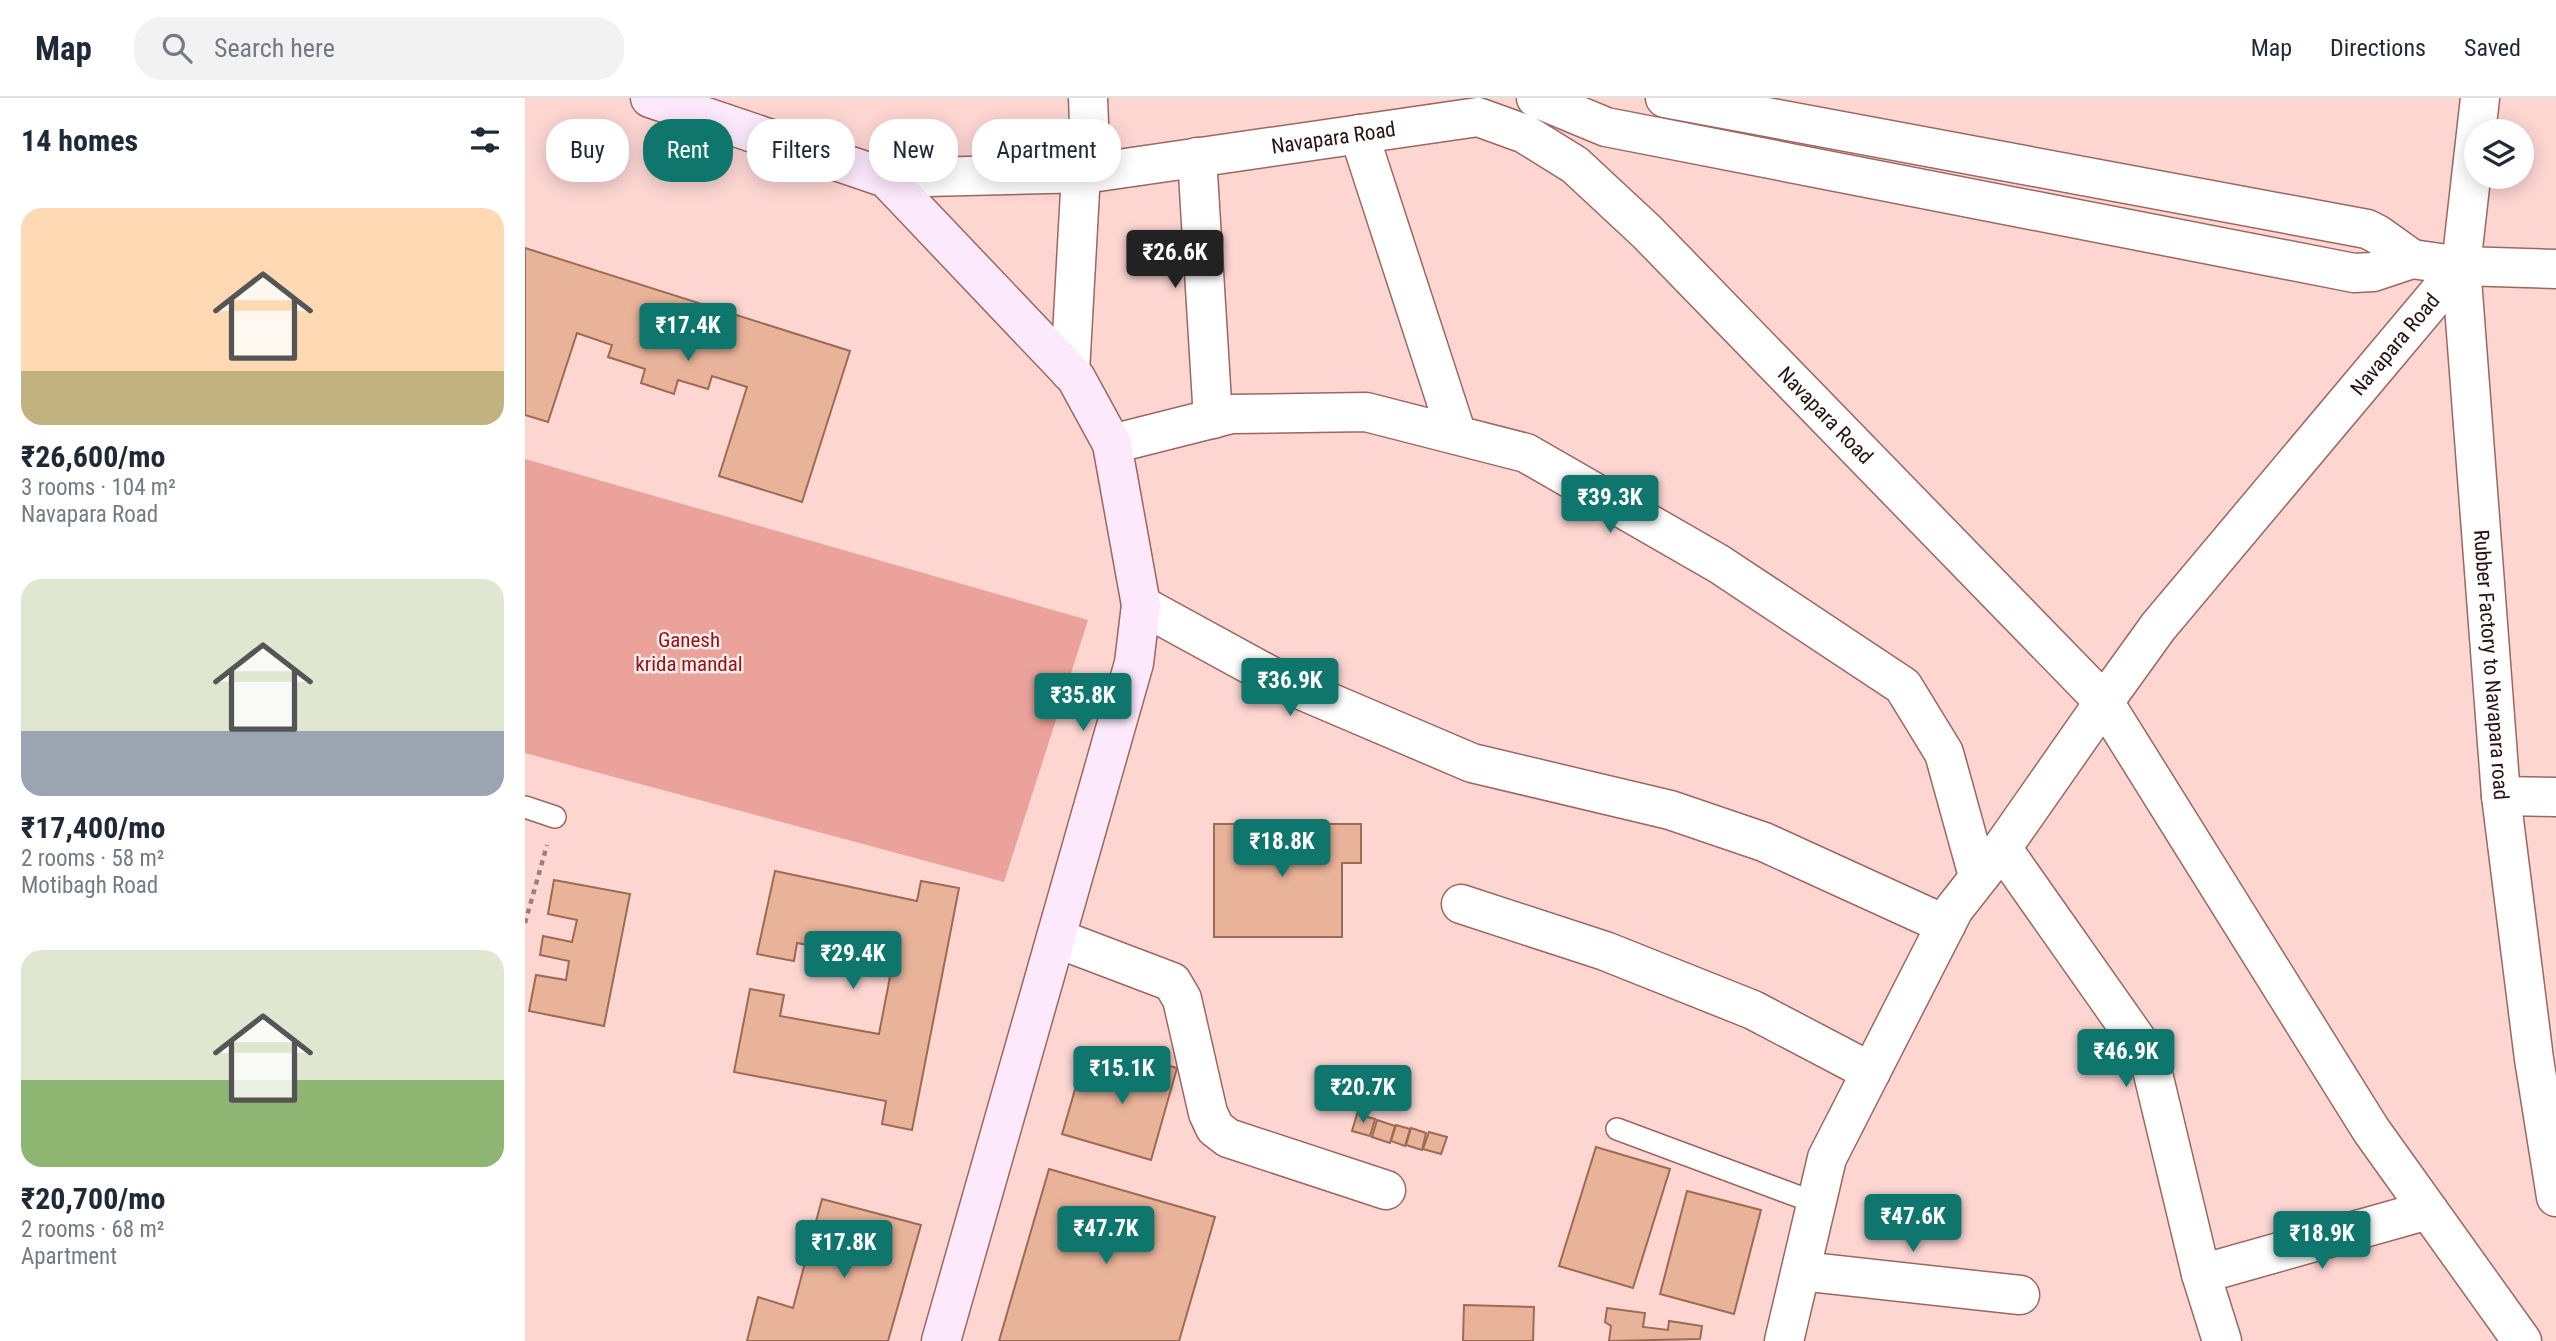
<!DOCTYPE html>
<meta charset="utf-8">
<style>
body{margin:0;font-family:"Roboto Condensed",sans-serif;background:#f2f2f3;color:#1f2937;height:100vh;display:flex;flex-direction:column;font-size:26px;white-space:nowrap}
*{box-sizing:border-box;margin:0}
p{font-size:23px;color:#747a83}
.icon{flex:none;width:38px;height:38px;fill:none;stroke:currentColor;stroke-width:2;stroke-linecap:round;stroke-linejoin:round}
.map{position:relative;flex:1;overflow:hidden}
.sheet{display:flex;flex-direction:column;background:#fff;width:525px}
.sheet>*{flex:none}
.top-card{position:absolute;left:21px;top:21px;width:665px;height:63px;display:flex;gap:14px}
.tools{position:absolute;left:1939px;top:21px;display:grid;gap:14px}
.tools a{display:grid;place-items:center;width:70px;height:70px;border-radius:50%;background:#fff;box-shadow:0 4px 18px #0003;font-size:35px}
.price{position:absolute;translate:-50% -60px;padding:0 16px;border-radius:7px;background:#0f766e;color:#fff;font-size:23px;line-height:46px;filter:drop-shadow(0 2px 4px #0008)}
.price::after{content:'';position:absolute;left:50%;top:42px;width:21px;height:16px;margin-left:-10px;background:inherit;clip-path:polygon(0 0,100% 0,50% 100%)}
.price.on{background:#222;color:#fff}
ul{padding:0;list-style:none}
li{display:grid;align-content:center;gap:14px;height:371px;padding:0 21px}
li span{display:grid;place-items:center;height:217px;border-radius:21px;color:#555}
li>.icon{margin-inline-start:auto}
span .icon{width:126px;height:126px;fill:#fffc;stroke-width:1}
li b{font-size:30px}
h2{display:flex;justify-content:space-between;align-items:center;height:84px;padding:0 21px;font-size:30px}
.tag{padding:0 24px;border-radius:28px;background:#fff;box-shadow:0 4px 18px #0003;font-size:24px;line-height:63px}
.tag.on{background:#0f766e;color:#fff}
header{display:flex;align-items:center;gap:42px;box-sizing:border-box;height:98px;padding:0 35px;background:#fff;border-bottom:2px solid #e0e1e3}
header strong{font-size:33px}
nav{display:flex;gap:38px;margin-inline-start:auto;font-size:24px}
.search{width:490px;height:63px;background:#f2f2f3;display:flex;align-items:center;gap:18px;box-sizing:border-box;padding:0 24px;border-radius:28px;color:#747a83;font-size:26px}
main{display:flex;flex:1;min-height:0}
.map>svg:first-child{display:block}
</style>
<header>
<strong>Map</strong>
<div class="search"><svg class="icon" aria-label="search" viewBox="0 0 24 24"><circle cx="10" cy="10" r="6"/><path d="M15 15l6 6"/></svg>Search here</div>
<nav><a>Map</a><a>Directions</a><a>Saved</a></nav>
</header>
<main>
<section class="sheet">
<h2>14 homes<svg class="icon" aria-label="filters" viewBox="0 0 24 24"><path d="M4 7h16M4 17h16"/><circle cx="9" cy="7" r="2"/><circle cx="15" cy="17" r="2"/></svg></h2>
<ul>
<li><span style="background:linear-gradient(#ffd9b3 75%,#c2b280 0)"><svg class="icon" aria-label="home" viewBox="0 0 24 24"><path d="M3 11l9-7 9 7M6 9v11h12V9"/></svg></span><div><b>₹26,600/mo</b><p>3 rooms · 104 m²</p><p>Navapara Road</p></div></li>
<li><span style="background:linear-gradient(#dfe7d0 70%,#9aa5b1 0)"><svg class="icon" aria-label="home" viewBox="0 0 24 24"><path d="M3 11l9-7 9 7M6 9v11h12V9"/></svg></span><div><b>₹17,400/mo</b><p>2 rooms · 58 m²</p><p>Motibagh Road</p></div></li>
<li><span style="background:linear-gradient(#dfe7d0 60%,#8fb573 0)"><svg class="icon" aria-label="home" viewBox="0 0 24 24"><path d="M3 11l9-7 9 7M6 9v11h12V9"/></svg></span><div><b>₹20,700/mo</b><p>2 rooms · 68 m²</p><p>Apartment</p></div></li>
</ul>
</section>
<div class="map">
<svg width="2031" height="1243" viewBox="0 0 2031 1243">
<rect width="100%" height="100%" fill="#fdd6d2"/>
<path fill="#eba29a" d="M0,361L563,522L479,784L0,655Z"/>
<g fill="#e9b39a" stroke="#9d6b54" stroke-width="2">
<path d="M0,150L325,253L277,404L194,378L222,289L187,278L183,291L153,282L149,296L116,285L120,271L83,259L87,247L52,235L23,324L0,317Z"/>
<path d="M689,726H836V765H817V839H689Z"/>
<path d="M250,773L392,803L396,783L434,790L387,1032L357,1026L361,1003L209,974L225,891L259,897L255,918L354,936L368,863L272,845L269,863L232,856Z"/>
<path d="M29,782L105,796L79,928L4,913L11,877L41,882L44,863L15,857L18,838L47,844L52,822L23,816Z"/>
<path d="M588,952L652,970L626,1062L537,1036L554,978L579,985Z"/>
<path d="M832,1016L850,1021L845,1038L827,1033Z"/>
<path d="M852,1022L870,1028L865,1045L847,1039Z"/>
<path d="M871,1027L885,1031L880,1048L866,1043Z"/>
<path d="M886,1030L901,1035L897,1052L881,1047Z"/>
<path d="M904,1034L922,1039L916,1056L898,1051Z"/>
<path d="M1071,1049L1145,1071L1108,1190L1034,1168Z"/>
<path d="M524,1071L690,1119L654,1243H474Z"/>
<path d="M1162,1093L1236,1112L1209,1216L1135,1196Z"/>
<path d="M297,1101L396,1127L363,1243H222L233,1199L268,1210Z"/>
<path d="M939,1207L1009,1209L1008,1243H938Z"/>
<path d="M1082,1210L1120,1215L1118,1229L1143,1232L1144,1223L1177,1228L1175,1241L1084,1243L1086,1228L1080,1224Z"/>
</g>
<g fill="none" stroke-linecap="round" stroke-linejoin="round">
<defs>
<g id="service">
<path d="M0,709L30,719"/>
<path d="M1092,1031L1291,1105"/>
</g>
<g id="minor">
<path d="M563,0L566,75"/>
<path d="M834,36L932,337"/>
<path d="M672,59L688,321"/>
<path d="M587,346L706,316L841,314L1001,355L1194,466L1378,588L1419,655L1453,778"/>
<path d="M616,507L757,584L947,665L1145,712L1239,744L1421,827"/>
<path d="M1976,698L2031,699"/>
<path d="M1477,750L1624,959L1676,1176L1697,1243"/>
<path d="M936,806L1080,853L1228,912L1346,974"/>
<path d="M531,840L647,884L657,901L683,1015L690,1030L703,1040L861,1092"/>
<path d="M1276,1173L1495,1197"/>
<path d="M1676,1176L1903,1112"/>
<path d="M1259,1243L1302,1060L1429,811L1477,750L1579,604L1846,1032L1997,1243"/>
</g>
<g id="tertiary">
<path d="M1011,0L1081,29L1829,175L1848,174L1887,161L1936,168"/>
<path d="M1140,0L1842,131L1852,136L1887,161"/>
<path id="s1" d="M1955,0L1936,168L1976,698L2009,961L2031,1099"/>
<path id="s2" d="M361,80L566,75L953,19L1000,36L1050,67L1122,134L1579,604L1633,529L1936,168L2031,171"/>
<path d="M545,274L556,75"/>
</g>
<path id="secondary" d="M125,0L361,80L551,280L587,346L616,507L609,565L416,1243"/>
</defs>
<use href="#service" stroke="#9d6660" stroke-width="24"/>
<use href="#minor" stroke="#9d6660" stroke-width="41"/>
<use href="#tertiary" stroke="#9d6660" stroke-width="41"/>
<use href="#secondary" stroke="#9d6660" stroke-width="41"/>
<path stroke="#9c7d7a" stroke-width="4.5" stroke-dasharray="5 5" stroke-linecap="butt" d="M0,825L22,747"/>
<use href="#service" stroke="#fff" stroke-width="21"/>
<use href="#minor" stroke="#fff" stroke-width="38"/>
<use href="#tertiary" stroke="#fff" stroke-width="38"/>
<use href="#secondary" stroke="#fce9fc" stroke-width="38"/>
</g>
<g text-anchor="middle" stroke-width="5" stroke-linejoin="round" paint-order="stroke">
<g font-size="21" fill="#271210" stroke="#f8ebe9">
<text dy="7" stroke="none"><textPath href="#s2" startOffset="450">Navapara Road</textPath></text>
<text dy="7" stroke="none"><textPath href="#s2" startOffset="1920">Navapara Road</textPath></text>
<text dy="7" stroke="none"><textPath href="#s2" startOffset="1059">Navapara Road</textPath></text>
<text dy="7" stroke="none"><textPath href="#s1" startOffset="569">Rubber Factory to Navapara road</textPath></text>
</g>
<g font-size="21" fill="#8f1418" stroke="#f8ebe9">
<text x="164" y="549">Ganesh<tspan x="164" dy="24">krida mandal</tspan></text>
</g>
</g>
</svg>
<div class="tools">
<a><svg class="icon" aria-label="layers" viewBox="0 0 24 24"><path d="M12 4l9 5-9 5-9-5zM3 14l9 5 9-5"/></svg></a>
</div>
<b class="price on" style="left:650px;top:192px">₹26.6K</b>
<b class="price" style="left:163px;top:265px">₹17.4K</b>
<b class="price" style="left:1085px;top:437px">₹39.3K</b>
<b class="price" style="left:765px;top:620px">₹36.9K</b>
<b class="price" style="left:558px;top:635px">₹35.8K</b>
<b class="price" style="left:757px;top:781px">₹18.8K</b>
<b class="price" style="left:328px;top:893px">₹29.4K</b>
<b class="price" style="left:1601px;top:991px">₹46.9K</b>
<b class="price" style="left:597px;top:1008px">₹15.1K</b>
<b class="price" style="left:838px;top:1027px">₹20.7K</b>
<b class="price" style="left:1388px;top:1156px">₹47.6K</b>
<b class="price" style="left:581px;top:1168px">₹47.7K</b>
<b class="price" style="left:1797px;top:1173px">₹18.9K</b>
<b class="price" style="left:319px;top:1182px">₹17.8K</b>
<div class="top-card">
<a class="tag">Buy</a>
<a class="tag on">Rent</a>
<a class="tag">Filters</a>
<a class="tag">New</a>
<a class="tag">Apartment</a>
</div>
</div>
</main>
